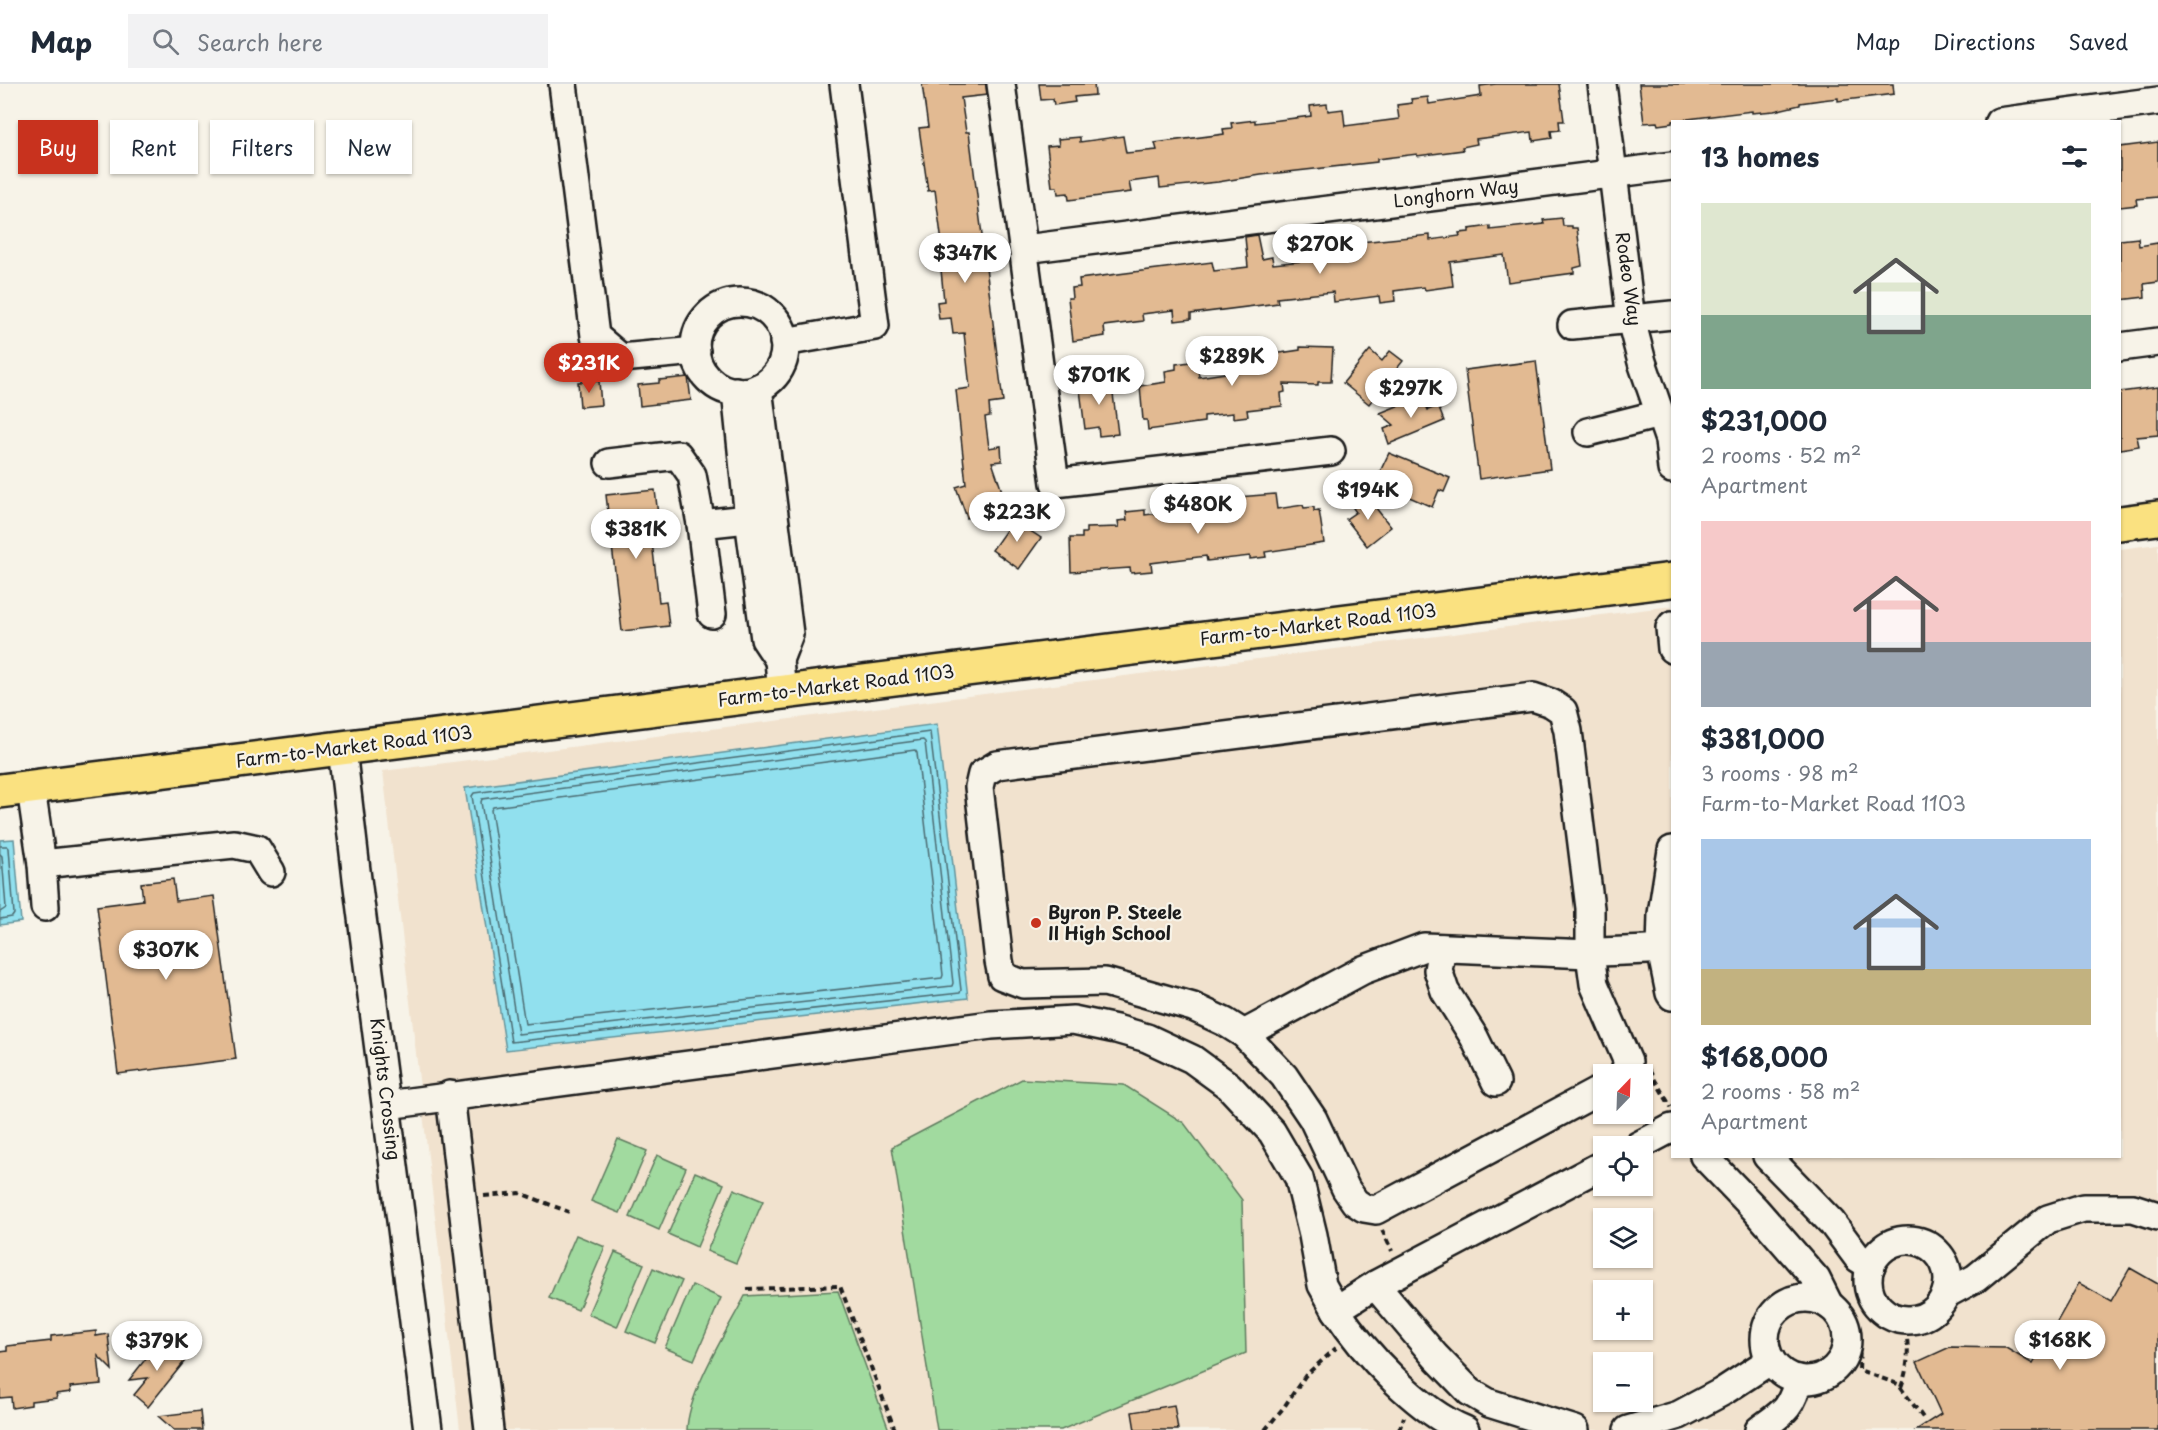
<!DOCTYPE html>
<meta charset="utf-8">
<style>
body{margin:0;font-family:"Playpen Sans",sans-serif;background:#f2f2f3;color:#1f2937;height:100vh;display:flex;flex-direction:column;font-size:22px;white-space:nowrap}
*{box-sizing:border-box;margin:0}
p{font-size:20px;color:#747a83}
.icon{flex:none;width:33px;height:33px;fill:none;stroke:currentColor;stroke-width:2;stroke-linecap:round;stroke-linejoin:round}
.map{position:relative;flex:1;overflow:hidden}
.details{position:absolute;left:1671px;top:36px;width:450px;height:1038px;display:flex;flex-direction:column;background:#fff;border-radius:0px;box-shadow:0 2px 4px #0004}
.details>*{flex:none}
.hud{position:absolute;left:18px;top:36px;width:570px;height:54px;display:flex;gap:12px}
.needle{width:39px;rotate:23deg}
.fabs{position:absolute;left:1593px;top:980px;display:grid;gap:12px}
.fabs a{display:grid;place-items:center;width:60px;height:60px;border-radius:0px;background:#fff;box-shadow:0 2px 4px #0004;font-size:30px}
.price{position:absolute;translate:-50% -51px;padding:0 14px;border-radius:21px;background:#fff;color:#222;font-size:20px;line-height:39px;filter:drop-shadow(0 2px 3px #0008)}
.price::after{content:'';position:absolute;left:50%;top:36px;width:18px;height:14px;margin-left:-9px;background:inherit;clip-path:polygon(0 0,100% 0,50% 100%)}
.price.selected{background:#c8321e;color:#fff}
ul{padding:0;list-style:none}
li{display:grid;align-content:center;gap:12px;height:318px;padding:0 30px}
li span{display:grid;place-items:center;height:186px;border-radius:0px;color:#555}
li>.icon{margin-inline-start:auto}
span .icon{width:108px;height:108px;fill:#fffc;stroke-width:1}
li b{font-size:26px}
h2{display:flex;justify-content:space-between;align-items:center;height:72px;padding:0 30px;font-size:26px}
.pill{padding:0 21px;border-radius:0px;background:#fff;box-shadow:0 2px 4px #0004;font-size:21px;line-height:54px}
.pill.selected{background:#c8321e;color:#fff}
header{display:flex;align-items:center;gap:36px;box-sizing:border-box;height:84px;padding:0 30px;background:#fff;border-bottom:2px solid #e0e1e3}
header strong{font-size:28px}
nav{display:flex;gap:33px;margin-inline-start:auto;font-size:21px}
.search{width:420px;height:54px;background:#f2f2f3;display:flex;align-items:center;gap:15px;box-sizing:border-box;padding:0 21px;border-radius:0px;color:#747a83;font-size:22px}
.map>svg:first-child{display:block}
</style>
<header>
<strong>Map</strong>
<div class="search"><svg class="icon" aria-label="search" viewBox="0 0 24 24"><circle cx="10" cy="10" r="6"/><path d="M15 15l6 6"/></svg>Search here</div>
<nav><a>Map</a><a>Directions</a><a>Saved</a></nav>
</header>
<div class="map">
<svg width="2158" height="1346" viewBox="0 0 2158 1346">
<rect width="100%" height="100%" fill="#f7f3e8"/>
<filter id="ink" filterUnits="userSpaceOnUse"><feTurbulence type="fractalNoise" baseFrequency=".0167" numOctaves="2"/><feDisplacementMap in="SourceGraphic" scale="12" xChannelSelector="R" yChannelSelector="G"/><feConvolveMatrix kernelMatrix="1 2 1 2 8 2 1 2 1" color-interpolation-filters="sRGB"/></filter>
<g filter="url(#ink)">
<path fill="#f1e2ce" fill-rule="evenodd" d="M2158,460V1346H460L383,687L1672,522V1072H2120V465ZM1604,990H1642V1029H1604ZM1604,1062H1642V1101H1604ZM1604,1134H1642V1173H1604ZM1604,1206H1642V1245H1604ZM1604,1278H1642V1317H1604Z"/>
<g fill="#a1da9f" stroke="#5e7b5e" stroke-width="1.5">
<path d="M1022,995L1124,1001L1184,1039L1242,1116L1246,1269L1061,1346H937L892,1063Z"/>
<path d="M618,1055L647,1067L620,1129L591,1117Z"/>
<path d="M657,1071L686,1084L659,1146L630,1133Z"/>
<path d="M695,1088L724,1100L697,1163L668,1150Z"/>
<path d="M734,1105L763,1117L736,1179L707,1167Z"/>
<path d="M576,1151L605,1163L578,1226L549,1214Z"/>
<path d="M615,1168L644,1180L617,1243L588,1230Z"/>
<path d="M653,1184L682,1197L655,1259L626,1247Z"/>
<path d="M692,1201L721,1214L694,1276L665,1264Z"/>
<path d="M838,1207L889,1346H687C688,1308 727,1247 745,1212Z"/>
</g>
<g fill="#91e0ee" stroke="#62929a" stroke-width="1.5">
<path d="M937,640L968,914L506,966L465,704Z"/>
<path d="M14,755L21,838L0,841V756Z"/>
</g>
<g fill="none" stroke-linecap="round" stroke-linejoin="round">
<g stroke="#4b6a70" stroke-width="1.5">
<path d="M930,648L961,906L960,909L511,958L472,712L474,709Z"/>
<path d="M923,656L925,658L953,899L952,902L518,950L481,718L482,715Z"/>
<path d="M915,666L917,669L943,891L942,894L525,940L491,726L493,723Z"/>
<path d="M0,762H7L9,764L14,830L12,833L0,835"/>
<path d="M0,770L2,772L6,824L0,828"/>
</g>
</g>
<g fill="#e2ba92" stroke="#1c1c1c" stroke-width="1.5">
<path d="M922,0H986L987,11L961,14L966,48H969L1003,318L989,320L990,332L985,333L989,364L1001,362L1002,377L992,378L1007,422L967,434L956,403L966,400L956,306L970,304L964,249L953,250L951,234L939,235L937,218L944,217L940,175L944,174L935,106L928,107L919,44L928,43Z"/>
<path d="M1039,0H1094L1095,11L1074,13L1075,18L1054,21L1053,15L1041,16Z"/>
<path d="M1496,0H1559L1564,37H1559L1560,46L1551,47L1552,54L1533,57L1532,48L1476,55L1477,60L1462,63L1463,66L1417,72V70L1377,75V78L1261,91L1218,98L1160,104L1159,94L1129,98L1131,108L1069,116L1068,109L1058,110L1057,103H1052L1047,62L1059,61L1058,55L1080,53V58L1123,52L1126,69L1157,66L1155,59L1224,50L1223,45L1232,44L1231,39L1255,36V39L1311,32L1310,22L1327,20L1328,27L1343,25L1345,42L1399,35L1397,21L1412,19L1411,15L1428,13L1429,20L1481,12L1480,2Z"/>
<path d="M1639,0H1893L1894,10L1838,17V14L1821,16L1800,19V21L1774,27L1752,29V27L1672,37V39L1658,41L1657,38L1644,39Z"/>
<path d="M2158,58V113L2136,115L2137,121L2120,123V63Z"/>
<path d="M1562,134L1563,142H1572V144H1577L1582,182L1574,184V189L1508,198L1504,171L1450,178L1453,202L1425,206L1424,203L1394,207L1395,217L1380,219L1379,212L1334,218L1333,208L1277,214L1278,219L1191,230V235L1175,237L1174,226L1142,230L1143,237L1104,242L1105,252L1073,257L1068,214H1072L1071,204L1080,203L1079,195L1212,178L1214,187L1248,183L1245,153L1257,151L1262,175L1272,173L1273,180L1302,177L1300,167L1340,162V160L1430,151V156L1460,152L1459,149L1469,148V145L1490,142V146L1544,140L1543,136Z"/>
<path d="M2138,154L2139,162L2158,159V198L2144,200L2145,213L2120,216V156Z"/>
<path d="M1300,263L1333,264L1331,298H1318V301L1284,300L1285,308L1281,309L1282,322L1247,326L1248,332L1233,334V329L1204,332V338L1148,346L1147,336H1143L1140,302L1166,298L1165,287L1176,285V280L1197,277L1199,293L1231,288L1230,279L1252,277V273L1300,266Z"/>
<path d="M1370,266L1382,277L1390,267L1403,277L1369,320L1343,299Z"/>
<path d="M1536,277L1550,385L1479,395L1465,286Z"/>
<path d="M688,293L691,316L640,322L638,301L659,299V296Z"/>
<path d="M1111,294L1118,350L1099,352L1098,343L1085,345L1079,298Z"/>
<path d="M599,297L601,321L580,323L578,298Z"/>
<path d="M2158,303V351L2137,353L2139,362L2120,365V308Z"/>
<path d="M1422,312L1428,326L1438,322L1444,337L1389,360L1384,345L1394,341L1380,329Z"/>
<path d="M1389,369L1450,394L1444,408L1439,406L1432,423L1375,398Z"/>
<path d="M655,406L658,431L649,432L659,518L666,517L669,542L622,547L606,411Z"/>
<path d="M1364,409L1391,443L1367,462L1346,435L1356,428L1353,424L1356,422L1353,418Z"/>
<path d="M1275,410L1277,425L1303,421L1304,424L1314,423V427L1319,426L1324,459L1265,468L1266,473L1250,475V472L1207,477L1206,472L1151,479L1152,487L1131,489L1130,484L1071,488L1070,454H1082V449H1086V444L1119,443L1118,437L1127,436L1126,428L1145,426V431L1214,422L1213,415Z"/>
<path d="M1016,432L1031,443L1029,446L1041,454L1019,485L992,466Z"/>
<path d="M173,795L176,817L214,812L236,975L118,990L97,822L143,816L141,799Z"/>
<path d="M2130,1184L2158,1200V1346H1916L1941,1330L1917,1278L1950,1263L2006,1264L2033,1280L2079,1199L2111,1217Z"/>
<path d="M96,1247V1252L108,1250L112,1286L98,1272L101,1300L70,1303L71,1308L56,1310L57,1314L31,1317V1321L12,1324L11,1313L0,1314V1268L7,1267V1262L51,1257V1252Z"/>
<path d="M158,1259L172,1270L177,1264L188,1273L148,1323L134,1311L148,1294L129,1296Z"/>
<path d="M1174,1321L1178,1346H1135L1132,1328Z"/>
<path d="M200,1327L202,1346H174L158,1332Z"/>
</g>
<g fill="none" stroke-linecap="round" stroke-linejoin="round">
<defs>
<g id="minor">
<path d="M563,0L595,252L621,274L696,267"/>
<path d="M1001,0L1055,399L1331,367"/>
<path d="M1602,0L1631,236L1642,278L1669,356L1672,385"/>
<path d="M1999,38L2158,17"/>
<path d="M1025,165L1672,82"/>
<circle cx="740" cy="263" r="45"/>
<path d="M1572,241L1672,231"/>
<path d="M784,258L875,242L844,0"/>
<path d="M2120,263L2158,258"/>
<path d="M758,304L789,550L779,576L782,609"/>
<path d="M736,307L749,435L765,555L779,576"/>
<path d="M1588,348L1660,330"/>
<path d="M609,379L678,371L692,391L701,440"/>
<path d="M712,530L701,440L766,433"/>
<path d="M1672,541L1670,544L1672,565"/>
<path d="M342,665L357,795L428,1346"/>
<path d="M31,705L42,780L234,760L257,765L271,788"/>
<path d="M1672,766L1662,830L1661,865L1670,909L1672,912"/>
<path d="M42,780L45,823"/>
<path d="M1442,864L1438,886L1445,907L1474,953L1496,998"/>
<path d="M1244,950L1363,886L1424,863L1590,870L1600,868L1672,865"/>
<path d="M1604,1004L1376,1126L1364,1124L1355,1118L1346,1105L1313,1035L1284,992L1244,950L1225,938L1193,923L1105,898L1023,900L1002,892L999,877L979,703L982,690L997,681L1533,613L1551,619L1563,627L1568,647L1590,824V870L1594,900L1628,978L1624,990"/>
<path d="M450,1011L489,1346"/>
<path d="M387,1021L991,941L1073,936L1116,945L1147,954L1192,975L1229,1002L1272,1048L1299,1094L1313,1151L1322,1201L1336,1226L1375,1201L1604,1080"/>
<path d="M1638,1062L1672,1044"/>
<path d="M1704,1072L1755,1125L1816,1195L1829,1221"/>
<path d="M1767,1072L1832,1139L1858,1174L1871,1182"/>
<circle cx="1908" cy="1196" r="40"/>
<path d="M1375,1201L1435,1272L1470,1308L1489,1319L1575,1346"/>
<path d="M1946,1210L1976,1194L2048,1135L2083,1124H2133L2158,1132"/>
<circle cx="1806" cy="1255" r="41"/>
<path d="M1336,1226C1363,1268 1419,1328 1465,1346"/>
<path d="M1628,1346L1679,1331L1722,1308L1771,1276"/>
<path d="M1759,1346C1782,1329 1793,1324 1798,1295"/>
</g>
<g id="major">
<path d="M2120,439L2158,434"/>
<path d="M0,707L1672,496"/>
</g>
</defs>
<use href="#minor" stroke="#1c1c1c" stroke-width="32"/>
<use href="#major" stroke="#1c1c1c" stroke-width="38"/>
<g stroke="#1c1c1c" stroke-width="4" stroke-dasharray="6 4.5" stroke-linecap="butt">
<path d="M1649,986L1671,1023"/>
<path d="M484,1112L520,1109L569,1128"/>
<path d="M1382,1146L1392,1167"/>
<path d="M747,1205L840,1202L895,1346"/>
<path d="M1850,1228L1860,1261L1859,1286L1898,1300L1924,1335"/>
<path d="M1901,1303C1910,1280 1909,1260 1904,1236"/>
<path d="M1265,1346L1284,1323L1305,1292L1336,1264"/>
<path d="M1399,1346L1404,1333"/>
</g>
<use href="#minor" stroke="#f7f3e8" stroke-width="27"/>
<use href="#major" stroke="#fae180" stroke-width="33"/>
</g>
</g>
<circle fill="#c8321e" stroke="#f7f3e8" stroke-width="2" cx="1036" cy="839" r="6"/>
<g text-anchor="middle" stroke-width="4.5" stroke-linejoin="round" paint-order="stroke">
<g font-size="18" fill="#1c1c1c" stroke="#f7f3e8">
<text transform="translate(1456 110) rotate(-7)" y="6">Longhorn Way</text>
<text transform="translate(1628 195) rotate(82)" y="6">Rodeo Way</text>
<text transform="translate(1318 541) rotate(-7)" y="6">Farm-to-Market Road 1103</text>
<text transform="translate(836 602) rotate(-7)" y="6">Farm-to-Market Road 1103</text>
<text transform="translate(354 663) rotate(-7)" y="6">Farm-to-Market Road 1103</text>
<text transform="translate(385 1005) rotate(83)" y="6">Knights Crossing</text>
</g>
<g font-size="18" font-weight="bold" fill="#1c1c1c" stroke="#f7f3e8" text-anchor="start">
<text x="1048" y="835">Byron P. Steele<tspan x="1048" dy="21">II High School</tspan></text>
</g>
</g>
</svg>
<div class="fabs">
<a><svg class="needle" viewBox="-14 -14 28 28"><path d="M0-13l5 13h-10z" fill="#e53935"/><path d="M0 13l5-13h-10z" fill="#747a83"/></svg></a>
<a><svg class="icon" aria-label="locate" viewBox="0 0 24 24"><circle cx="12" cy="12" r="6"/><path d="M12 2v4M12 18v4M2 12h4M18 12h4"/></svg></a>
<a><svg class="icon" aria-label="layers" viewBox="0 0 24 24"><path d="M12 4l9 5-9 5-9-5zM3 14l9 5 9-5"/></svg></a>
<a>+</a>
<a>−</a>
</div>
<b class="price" style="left:1320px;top:191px">$270K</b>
<b class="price" style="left:965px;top:200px">$347K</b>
<b class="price" style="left:1232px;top:303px">$289K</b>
<b class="price selected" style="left:589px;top:310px">$231K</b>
<b class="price" style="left:1099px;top:322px">$701K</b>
<b class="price" style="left:1411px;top:335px">$297K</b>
<b class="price" style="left:1368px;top:437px">$194K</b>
<b class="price" style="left:1198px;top:451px">$480K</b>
<b class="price" style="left:1017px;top:459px">$223K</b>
<b class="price" style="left:636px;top:476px">$381K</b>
<b class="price" style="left:166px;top:897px">$307K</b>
<b class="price" style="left:2060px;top:1287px">$168K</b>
<b class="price" style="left:157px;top:1288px">$379K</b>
<div class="hud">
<a class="pill selected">Buy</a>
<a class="pill">Rent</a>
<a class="pill">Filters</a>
<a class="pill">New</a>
</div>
<section class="details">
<h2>13 homes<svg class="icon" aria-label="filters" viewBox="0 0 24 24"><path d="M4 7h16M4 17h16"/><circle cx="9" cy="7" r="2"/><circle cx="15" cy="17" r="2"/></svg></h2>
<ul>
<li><span style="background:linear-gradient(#dfe7d0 60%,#7fa58c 0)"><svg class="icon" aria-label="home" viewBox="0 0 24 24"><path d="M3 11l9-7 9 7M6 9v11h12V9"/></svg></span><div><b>$231,000</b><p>2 rooms · 52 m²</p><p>Apartment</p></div></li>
<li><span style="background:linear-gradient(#f6c9c9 65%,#9aa5b1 0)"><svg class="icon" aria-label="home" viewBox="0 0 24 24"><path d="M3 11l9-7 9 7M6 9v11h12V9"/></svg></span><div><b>$381,000</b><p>3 rooms · 98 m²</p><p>Farm-to-Market Road 1103</p></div></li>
<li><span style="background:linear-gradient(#a9c7e8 70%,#c2b280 0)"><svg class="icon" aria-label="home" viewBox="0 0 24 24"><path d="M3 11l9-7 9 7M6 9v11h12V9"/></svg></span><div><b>$168,000</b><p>2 rooms · 58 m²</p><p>Apartment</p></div></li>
</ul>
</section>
</div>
